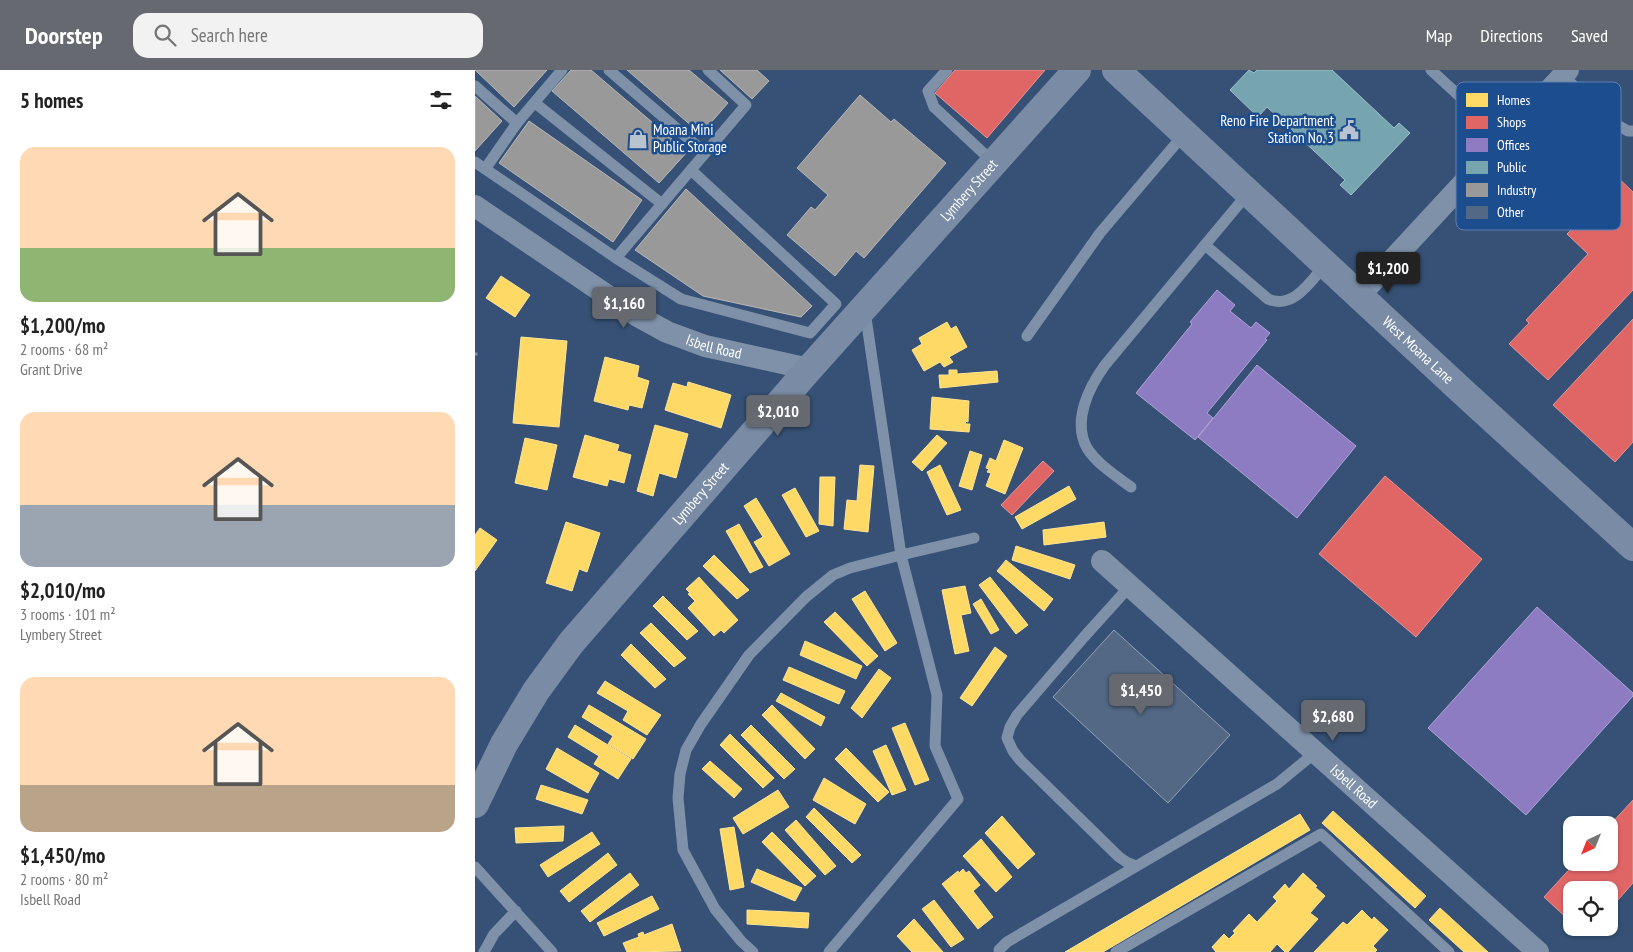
<!DOCTYPE html>
<meta charset="utf-8">
<style>
body{margin:0;font-family:"PT Sans Narrow",sans-serif;background:#f2f2f2;color:#222;height:100vh;display:flex;flex-direction:column;font-size:19px;white-space:nowrap}
*{box-sizing:border-box;margin:0}
p{font-size:16px;color:#767676}
.icon{flex:none;width:28px;height:28px;fill:none;stroke:currentColor;stroke-width:2;stroke-linecap:round;stroke-linejoin:round}
.map{position:relative;flex:1;overflow:hidden}
.side{display:flex;flex-direction:column;background:#fff;width:475px}
.side>*{flex:none}
.needle{width:32px;rotate:223deg}
.controls{position:absolute;left:1088px;top:746px;display:grid;gap:10px}
.controls a{display:grid;place-items:center;width:55px;height:55px;border-radius:10px;background:#fff;box-shadow:0 1px 4px #0004;font-size:25px}
.price{position:absolute;translate:-50% -42px;padding:0 11px;border-radius:5px;background:#666a70;color:#fff;font-size:16px;line-height:32px;filter:drop-shadow(0 1px 2px #0008)}
.price::after{content:'';position:absolute;left:50%;top:30px;width:15px;height:11px;margin-left:-8px;background:inherit;clip-path:polygon(0 0,100% 0,50% 100%)}
.price.active{background:#222;color:#fff}
ul{padding:0;list-style:none}
li{display:grid;align-content:center;gap:10px;height:265px;padding:0 20px}
li span{display:grid;place-items:center;height:155px;border-radius:15px;color:#555}
li>.icon{margin-inline-start:auto}
span .icon{width:90px;height:90px;fill:#fffc;stroke-width:1}
li b{font-size:21px}
h2{display:flex;justify-content:space-between;align-items:center;height:60px;padding:0 20px;font-size:21px}
header{display:flex;align-items:center;gap:30px;box-sizing:border-box;height:70px;padding:0 25px;background:#666a70;color:#fff}
header strong{font-size:24px}
nav{display:flex;gap:28px;margin-inline-start:auto;font-size:18px}
.search{width:350px;height:45px;background:#f2f2f2;display:flex;align-items:center;gap:12px;box-sizing:border-box;padding:0 18px;border-radius:15px;color:#767676;font-size:19px}
main{display:flex;flex:1;min-height:0}
.map>svg:first-child{display:block}
</style>
<header>
<strong>Doorstep</strong>
<div class="search"><svg class="icon" aria-label="search" viewBox="0 0 24 24"><circle cx="10" cy="10" r="6"/><path d="M15 15l6 6"/></svg>Search here</div>
<nav><a>Map</a><a>Directions</a><a>Saved</a></nav>
</header>
<main>
<section class="side">
<h2>5 homes<svg class="icon" aria-label="filters" viewBox="0 0 24 24"><path d="M4 7h16M4 17h16"/><circle cx="9" cy="7" r="2"/><circle cx="15" cy="17" r="2"/></svg></h2>
<ul>
<li><span style="background:linear-gradient(#ffd9b3 65%,#8fb573 0)"><svg class="icon" aria-label="home" viewBox="0 0 24 24"><path d="M3 11l9-7 9 7M6 9v11h12V9"/></svg></span><div><b>$1,200/mo</b><p>2 rooms · 68 m²</p><p>Grant Drive</p></div></li>
<li><span style="background:linear-gradient(#ffd9b3 60%,#9aa5b1 0)"><svg class="icon" aria-label="home" viewBox="0 0 24 24"><path d="M3 11l9-7 9 7M6 9v11h12V9"/></svg></span><div><b>$2,010/mo</b><p>3 rooms · 101 m²</p><p>Lymbery Street</p></div></li>
<li><span style="background:linear-gradient(#ffd9b3 70%,#b9a48a 0)"><svg class="icon" aria-label="home" viewBox="0 0 24 24"><path d="M3 11l9-7 9 7M6 9v11h12V9"/></svg></span><div><b>$1,450/mo</b><p>2 rooms · 80 m²</p><p>Isbell Road</p></div></li>
</ul>
</section>
<div class="map">
<svg width="1158" height="882" viewBox="0 0 1158 882">
<rect width="100%" height="100%" fill="#365175"/>
<g fill="#ffd966" stroke="#ffe494">
<path d="M26,206L55,225L40,247L11,228Z"/>
<path d="M472,252L476,259L481,256L492,277L474,287L478,292L469,297L465,292L449,301L437,280L447,274L444,268Z"/>
<path d="M46,267L92,271L84,357L38,353Z"/>
<path d="M130,287L164,296L162,307L174,311L167,338L154,335L153,340L119,331Z"/>
<path d="M474,300H482V304L522,301L523,312L465,318L464,305H474Z"/>
<path d="M213,312L256,325L246,358L190,340L198,313L212,317Z"/>
<path d="M457,327L494,331L493,352L490,351L491,354H495L494,362L455,359Z"/>
<path d="M180,355L213,364L201,408L184,403L178,426L162,421Z"/>
<path d="M110,365L144,375L142,381L156,385L149,413L134,409L132,416L98,407Z"/>
<path d="M462,365L472,373L447,401L437,392Z"/>
<path d="M50,368L82,375L72,420L40,413Z"/>
<path d="M529,370L548,378L530,424L511,416L516,403L512,402L514,399L511,398L515,388L521,391Z"/>
<path d="M495,381L507,385L497,420L484,416Z"/>
<path d="M385,395L399,396L393,462L369,459L372,430L382,431Z"/>
<path d="M465,395L486,440L472,445L452,402Z"/>
<path d="M345,407H360L358,456L344,454Z"/>
<path d="M594,416L601,429L547,459L540,447Z"/>
<path d="M320,418L344,461L331,467L307,425Z"/>
<path d="M281,428L315,484L294,496L279,472L288,467L269,436Z"/>
<path d="M91,452L125,463L112,502L104,499L97,521L71,513Z"/>
<path d="M629,452L631,467L569,475L568,460Z"/>
<path d="M264,454L288,497L275,503L251,461Z"/>
<path d="M5,458L22,470L0,501V465Z"/>
<path d="M541,476L600,495L595,509L537,490Z"/>
<path d="M239,485L274,520L262,529L228,496Z"/>
<path d="M531,490L578,529L569,541L522,501Z"/>
<path d="M224,507L263,550L249,563L246,560L239,566L213,538L220,531L213,524L215,523L211,519Z"/>
<path d="M515,507L553,555L541,564L504,515Z"/>
<path d="M490,516L496,543L486,545L494,581L480,584L467,520Z"/>
<path d="M390,521L422,573L410,581L377,529Z"/>
<path d="M188,526L223,561L212,570L178,536Z"/>
<path d="M506,529L524,560L516,564L498,534Z"/>
<path d="M360,542L403,586L392,596L349,552Z"/>
<path d="M176,553L211,588L199,597L165,563Z"/>
<path d="M330,571L387,596L381,609L325,585Z"/>
<path d="M156,574L191,609L180,618L146,585Z"/>
<path d="M520,577L532,586L497,636L485,628Z"/>
<path d="M314,597L370,621L364,634L308,610Z"/>
<path d="M404,599L416,608L387,648L376,638Z"/>
<path d="M130,611L186,645L172,665L148,650L153,641L122,623Z"/>
<path d="M306,623L350,647L346,656L301,631Z"/>
<path d="M114,635L171,669L158,689L133,674L138,666L107,647Z"/>
<path d="M297,635L340,679L330,689L287,645Z"/>
<path d="M430,653L454,710L440,715L417,658Z"/>
<path d="M100,655L156,689L143,709L119,694L124,686L93,667Z"/>
<path d="M276,655L320,699L309,709L266,665Z"/>
<path d="M255,664L299,708L288,718L245,675Z"/>
<path d="M411,675L431,720L417,725L398,681Z"/>
<path d="M82,678L124,703L113,723L71,699Z"/>
<path d="M371,678L414,722L403,732L360,689Z"/>
<path d="M235,691L267,719L259,728L227,699Z"/>
<path d="M349,708L391,734L380,754L338,730Z"/>
<path d="M66,715L113,730L107,744L61,729Z"/>
<path d="M303,720L314,737L268,764L258,748Z"/>
<path d="M339,738L386,785L377,793L331,747Z"/>
<path d="M858,741L951,826L940,838L847,753Z"/>
<path d="M825,744L835,760L628,882H590Z"/>
<path d="M527,746L560,784L543,799L510,763Z"/>
<path d="M321,750L361,796L350,805L310,760Z"/>
<path d="M89,756L88,771L41,773L40,758Z"/>
<path d="M259,757L269,817L255,820L245,759Z"/>
<path d="M117,762L125,774L73,807L65,795Z"/>
<path d="M297,762L341,806L330,816L287,772Z"/>
<path d="M506,769L537,807L521,822L488,786Z"/>
<path d="M133,783L142,795L94,832L85,821Z"/>
<path d="M282,799L327,818L320,831L276,812Z"/>
<path d="M488,799L491,803L494,801L505,815L498,821L518,847L503,859L467,814L483,801L484,803Z"/>
<path d="M155,803L164,815L115,852L106,841Z"/>
<path d="M828,803L842,816L840,817L850,826L835,843L843,849L813,882H810L802,874L795,882H741L737,877L749,864L754,869L760,863L758,861L774,844L782,852L802,831L798,827L810,814L814,819Z"/>
<path d="M177,826L184,839L129,866L122,853Z"/>
<path d="M459,830L489,869L476,877L447,839Z"/>
<path d="M965,838L1013,882H989L954,850Z"/>
<path d="M272,840L334,843L333,858L272,854Z"/>
<path d="M887,840L897,850L899,847L913,860L898,876L902,880L900,882H839L868,852L872,855Z"/>
<path d="M439,849L468,882H437L422,866Z"/>
<path d="M197,854L206,881L152,882L148,873L164,867L163,864L168,862L169,865Z"/>
</g>
<g fill="#e06666" stroke="#e99494">
<path d="M480,0H570L512,68L460,23Z"/>
<path d="M1118,84L1158,122V220L1073,310L1034,274L1054,253L1051,250L1113,184L1092,164L1098,158L1072,133Z"/>
<path d="M1158,249V372L1140,392L1078,335Z"/>
<path d="M568,391L579,401L537,445L526,435Z"/>
<path d="M910,406L1007,489L941,567L844,484Z"/>
<path d="M1158,730V813L1134,840V820H1096V852L1069,827L1101,792H1134V756Z"/>
<path d="M1103,858H1118L1111,865Z"/>
</g>
<g fill="#8e7cc3" stroke="#b0a3d5">
<path d="M742,220L760,235L755,241L776,258L781,252L795,263L790,269L792,270L732,343L738,348L720,370L661,323L717,254L715,252Z"/>
<path d="M782,295L881,376L822,448L723,367Z"/>
<path d="M1062,537L1158,623V626L1051,745L953,658Z"/>
</g>
<path fill="#76a5af" stroke="#9fc0c7" d="M774,0L779,3L782,0H857L919,58L924,53L935,63L876,125L865,115L870,110L792,37L783,47L755,20Z"/>
<g fill="#999" stroke="#b8b8b8">
<path d="M0,0H72L39,37Z"/>
<path d="M96,0H116L212,82L184,113L77,21Z"/>
<path d="M152,0H214L253,33L226,64Z"/>
<path d="M245,0H282L294,11L277,29Z"/>
<path d="M385,25L416,52L419,49L471,93L389,188L381,181L360,206L312,165L336,137L340,140L353,125L322,98Z"/>
<path d="M0,26L27,51L0,81Z"/>
<path d="M54,51L167,130L138,172L24,93Z"/>
<path d="M211,119L337,236L326,247L228,226L160,180Z"/>
</g>
<path fill="#526885" stroke="#92a2b7" d="M639,560L755,665L693,733L578,627Z"/>
<g fill="none" stroke-linecap="round" stroke-linejoin="round">
<path stroke="#7e91a8" stroke-width="3" stroke-dasharray="2.5 4" stroke-linecap="butt" d="M0,284H4"/>
<g stroke="#7e91a8" stroke-width="11">
<path d="M134,0L230,83"/>
<path d="M472,0L453,21L459,37L519,93"/>
<path d="M956,0L1030,68"/>
<path d="M1088,6L1144,56L1153,61H1158"/>
<path d="M0,16L42,53"/>
<path d="M60,33L187,134"/>
<path d="M0,92L141,188L271,35L233,0"/>
<path d="M10,99L42,53L87,0"/>
<path d="M730,175L793,229C818,240 835,212 850,195"/>
<path d="M141,188L206,229L335,263L361,234L216,100"/>
<path d="M390,241L426,485L499,468"/>
<path d="M552,266L625,163L710,63"/>
<path d="M656,417C641,406 622,394 612,378C597,351 614,317 630,295L774,122"/>
<path d="M655,516L609,567L542,645L535,657L532,668L538,681L545,690L644,787L653,793L661,796"/>
<path d="M0,797L77,882"/>
<path d="M524,880L532,872L802,714L841,682"/>
<path d="M9,882L19,864L41,841"/>
<path d="M278,882L266,871L240,839L208,780L203,728L205,704L211,680L226,654L274,585L331,527L358,505L375,498L426,485L462,625L460,676L483,729L354,882"/>
<path d="M641,882L846,764L974,882"/>
</g>
<g stroke="#7e91a8" stroke-width="22">
<path id="s1" d="M0,136L161,245L192,262L230,276L334,299"/>
<path d="M884,226L1093,0"/>
<path id="s2" d="M627,491L1063,882"/>
</g>
<g stroke="#7a8ca5" stroke-width="28">
<path id="s3" d="M641,0L988,322L1158,477"/>
<path id="s4" d="M0,734L29,674L61,621L96,573L334,299L602,0"/>
</g>
</g>
<defs>
<symbol id="civic-bare" viewBox="-9 -9 18 18"><path d="M-.6-6.5H3V-4.5H.6V-3L4-1V1h2V6H-6V1h2V-1L-.6-3ZM-1.2 2.5V6h2.4V2.5Z" fill="#b9c2cf" stroke="#1c4d8f" stroke-width="2.5" paint-order="stroke"/></symbol>
<symbol id="shop-bare" viewBox="-9 -9 18 18"><path d="M-5-2.5h2.3a2.7 3.5 0 0 1 5.4 0H5L5.5 6h-11ZM-1.5-2.5h3a1.5 2.3 0 0 0-3 0Z" fill="#b9c2cf" stroke="#1c4d8f" stroke-width="2.5" paint-order="stroke"/></symbol>
</defs>
<g fill-rule="evenodd">
<use href="#civic-bare" x="860" y="46" width="28" height="28"/>
<use href="#shop-bare" x="149" y="55" width="28" height="28"/>
</g>
<g text-anchor="middle" stroke-width="5" stroke-linejoin="round" paint-order="stroke">
<g font-size="15" fill="#fff" stroke="#1c4d8f" text-anchor="end">
<text x="859" y="56">Reno Fire Department<tspan x="859" dy="17">Station No. 3</tspan></text>
<text x="178" y="65" text-anchor="start">Moana Mini<tspan x="178" dy="17">Public Storage</tspan></text>
</g>
<g font-size="15" fill="#fff" stroke="#1c4d8f">
<text dy="5" stroke="none"><textPath href="#s4" startOffset="791">Lymbery Street</textPath></text>
<text dy="5" stroke="none"><textPath href="#s1" startOffset="279">Isbell Road</textPath></text>
<text dy="5" stroke="none"><textPath href="#s3" startOffset="412">West Moana Lane</textPath></text>
<text dy="5" stroke="none"><textPath href="#s4" startOffset="386">Lymbery Street</textPath></text>
<text dy="5" stroke="none"><textPath href="#s2" startOffset="338">Isbell Road</textPath></text>
</g>
</g>
<rect x="981" y="12" width="165" height="148" rx="8" fill="#1c4d8f" stroke="#6082b1" stroke-width="1"/>
<rect x="991" y="23" width="22" height="14" fill="#ffd966"/>
<rect x="991" y="46" width="22" height="13" fill="#e06666"/>
<rect x="991" y="68" width="22" height="14" fill="#8e7cc3"/>
<rect x="991" y="91" width="22" height="13" fill="#76a5af"/>
<rect x="991" y="113" width="22" height="14" fill="#999"/>
<rect x="991" y="136" width="22" height="13" fill="#526885"/>
<g font-size="14" fill="#fff">
<text x="1022" y="35">Homes</text>
<text x="1022" y="57">Shops</text>
<text x="1022" y="80">Offices</text>
<text x="1022" y="102">Public</text>
<text x="1022" y="125">Industry</text>
<text x="1022" y="147">Other</text>
</g>
</svg>
<div class="controls">
<a><svg class="needle" viewBox="-14 -14 28 28"><path d="M0-13l5 13h-10z" fill="#e53935"/><path d="M0 13l5-13h-10z" fill="#767676"/></svg></a>
<a><svg class="icon" aria-label="locate" viewBox="0 0 24 24"><circle cx="12" cy="12" r="6"/><path d="M12 2v4M12 18v4M2 12h4M18 12h4"/></svg></a>
</div>
<b class="price active" style="left:913px;top:224px">$1,200</b>
<b class="price" style="left:149px;top:259px">$1,160</b>
<b class="price" style="left:303px;top:367px">$2,010</b>
<b class="price" style="left:666px;top:646px">$1,450</b>
<b class="price" style="left:858px;top:672px">$2,680</b>
</div>
</main>
